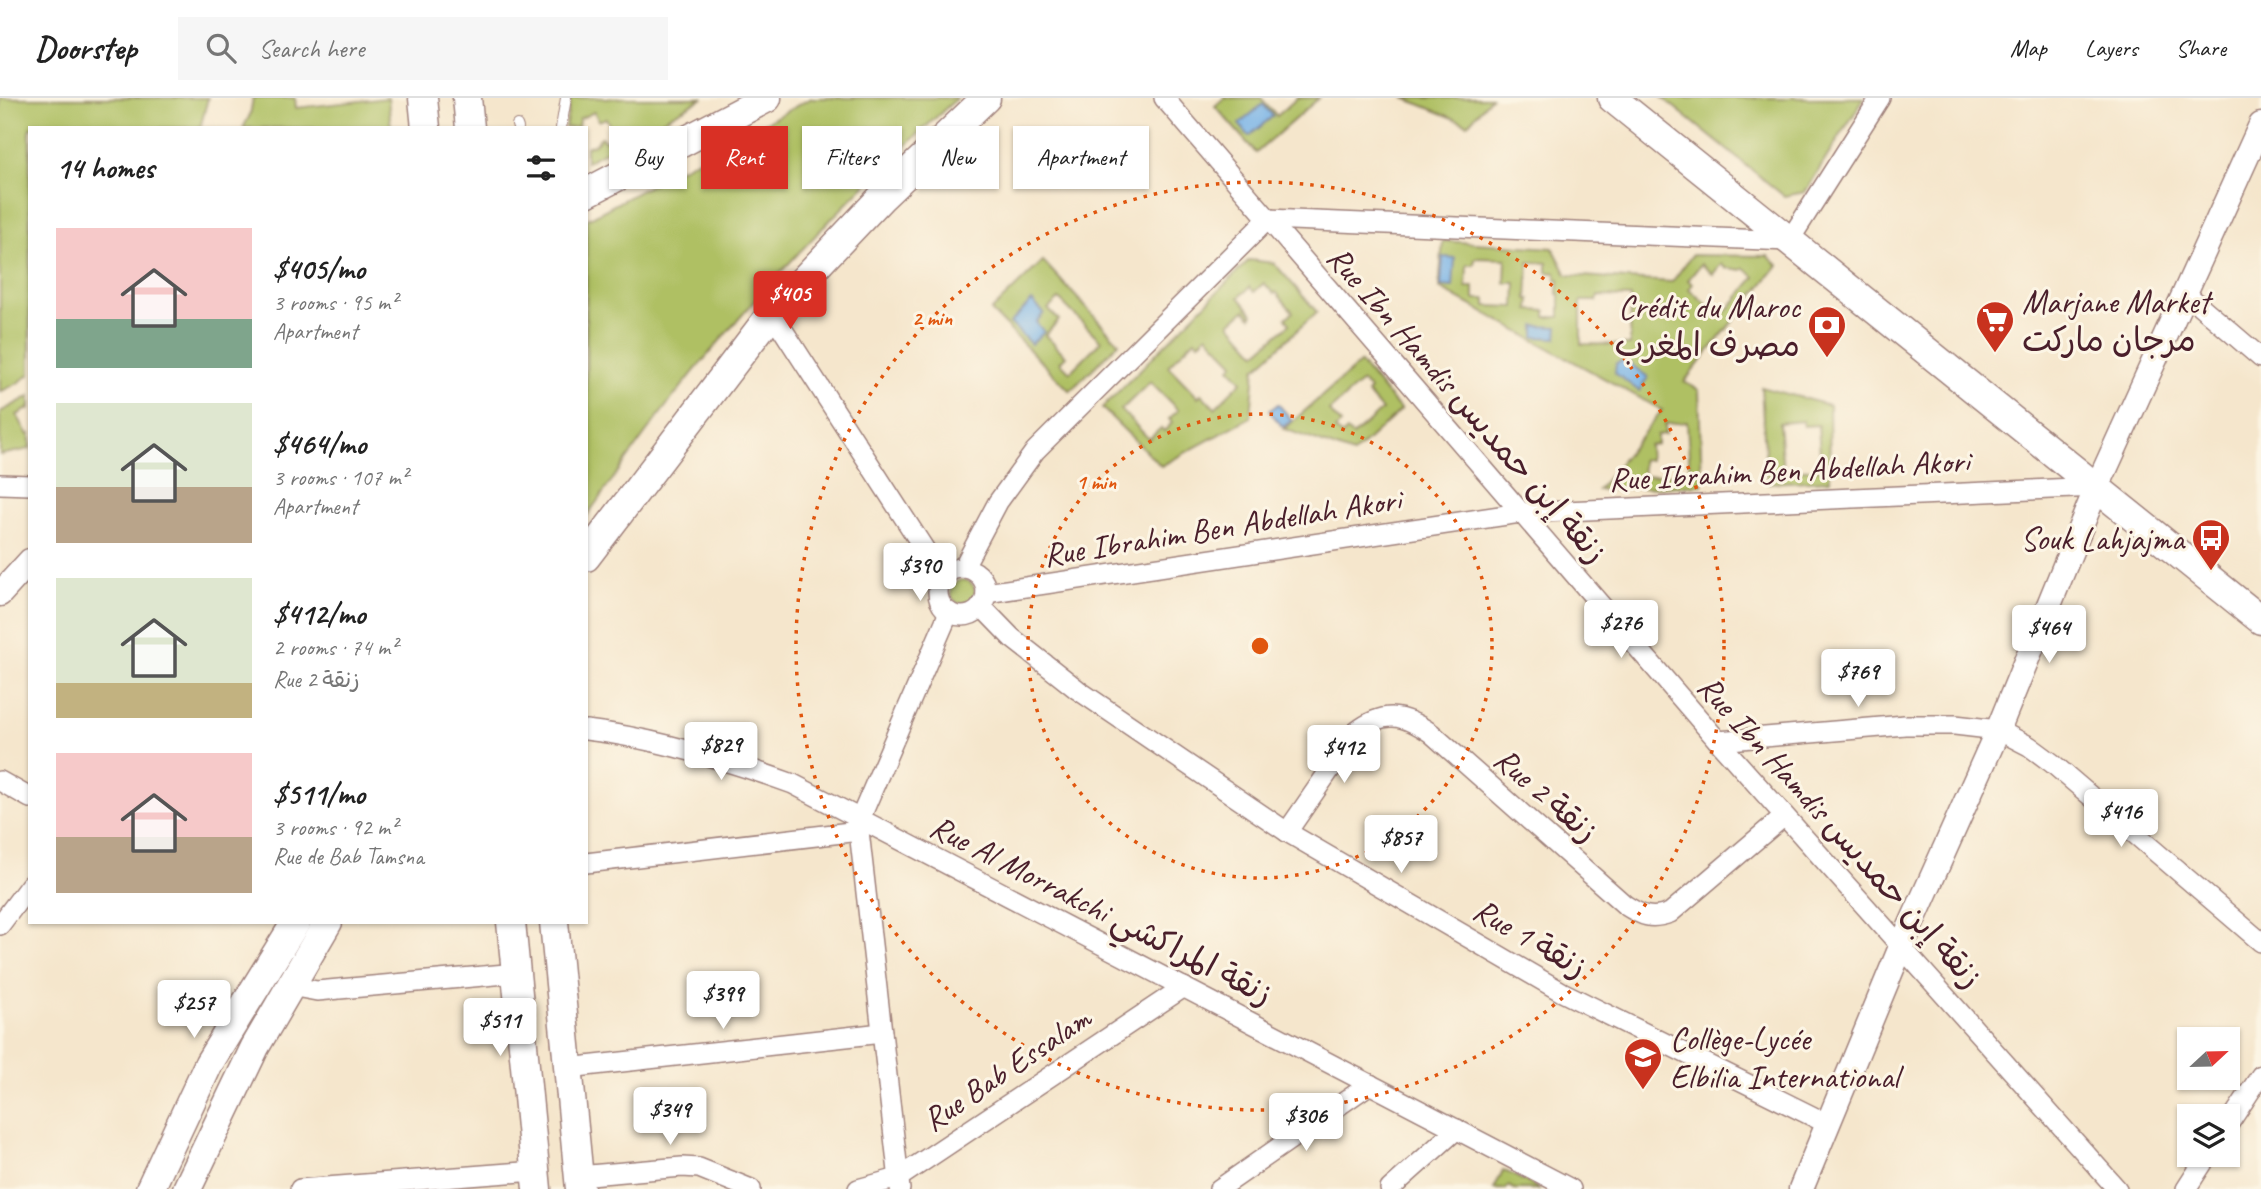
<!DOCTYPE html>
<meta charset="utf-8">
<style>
body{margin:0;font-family:Caveat,"Playpen Sans Arabic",sans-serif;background:#f6f6f6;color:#222;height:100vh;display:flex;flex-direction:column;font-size:26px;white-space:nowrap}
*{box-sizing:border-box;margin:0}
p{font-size:23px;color:#767676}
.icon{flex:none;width:38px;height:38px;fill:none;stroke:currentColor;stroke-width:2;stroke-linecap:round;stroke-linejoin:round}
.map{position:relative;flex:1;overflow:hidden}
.panel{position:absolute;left:28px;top:28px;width:560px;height:798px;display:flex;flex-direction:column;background:#fff;border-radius:0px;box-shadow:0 2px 5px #0004}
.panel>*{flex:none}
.hud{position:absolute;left:609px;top:28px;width:665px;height:63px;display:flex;gap:14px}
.needle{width:46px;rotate:68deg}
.controls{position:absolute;left:2177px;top:929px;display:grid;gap:14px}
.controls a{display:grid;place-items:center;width:63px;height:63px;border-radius:0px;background:#fff;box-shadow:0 2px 5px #0004;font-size:35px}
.price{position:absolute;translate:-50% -60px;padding:0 16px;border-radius:7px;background:#fff;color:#222;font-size:23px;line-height:46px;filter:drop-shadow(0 2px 4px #0008)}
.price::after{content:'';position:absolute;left:50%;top:42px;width:21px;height:16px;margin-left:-10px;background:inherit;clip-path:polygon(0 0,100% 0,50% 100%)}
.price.on{background:#d93025;color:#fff}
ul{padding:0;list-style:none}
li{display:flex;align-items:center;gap:21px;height:175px;padding:0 28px}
li span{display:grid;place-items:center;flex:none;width:196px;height:140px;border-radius:0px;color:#555}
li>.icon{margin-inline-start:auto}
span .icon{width:84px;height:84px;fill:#fffc;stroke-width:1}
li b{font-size:30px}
h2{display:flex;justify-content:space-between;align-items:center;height:84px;padding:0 28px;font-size:30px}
.tag{padding:0 24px;border-radius:0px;background:#fff;box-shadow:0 2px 5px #0004;font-size:24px;line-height:63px}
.tag.on{background:#d93025;color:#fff}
header{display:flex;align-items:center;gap:42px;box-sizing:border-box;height:98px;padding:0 35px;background:#fff;border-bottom:2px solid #e0e0e0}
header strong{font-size:33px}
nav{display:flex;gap:38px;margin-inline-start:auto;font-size:24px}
.search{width:490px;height:63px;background:#f6f6f6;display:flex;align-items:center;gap:18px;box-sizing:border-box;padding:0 24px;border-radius:0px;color:#767676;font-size:26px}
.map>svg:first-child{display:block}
</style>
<header>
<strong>Doorstep</strong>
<div class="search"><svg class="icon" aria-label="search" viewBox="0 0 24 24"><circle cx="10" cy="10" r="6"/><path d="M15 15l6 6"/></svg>Search here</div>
<nav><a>Map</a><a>Layers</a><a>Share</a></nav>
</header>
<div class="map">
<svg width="2261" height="1091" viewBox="0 0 2261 1091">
<rect width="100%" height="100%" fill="#fcf5e5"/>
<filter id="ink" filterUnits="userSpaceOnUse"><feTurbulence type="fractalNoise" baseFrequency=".0143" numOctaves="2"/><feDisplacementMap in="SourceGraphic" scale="14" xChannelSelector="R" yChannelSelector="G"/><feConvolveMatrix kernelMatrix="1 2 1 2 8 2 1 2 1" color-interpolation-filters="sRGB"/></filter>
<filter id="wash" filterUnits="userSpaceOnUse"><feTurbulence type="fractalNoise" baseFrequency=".00686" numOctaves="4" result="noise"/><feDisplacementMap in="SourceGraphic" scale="28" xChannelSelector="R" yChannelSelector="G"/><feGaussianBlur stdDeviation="1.57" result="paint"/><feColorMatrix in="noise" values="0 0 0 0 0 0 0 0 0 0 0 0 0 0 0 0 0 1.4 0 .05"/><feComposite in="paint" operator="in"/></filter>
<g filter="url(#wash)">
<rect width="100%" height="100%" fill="#f5e6cc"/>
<g fill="#afc063" stroke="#7c7047" stroke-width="2" fill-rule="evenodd">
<path d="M0,0H208L200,30H30V276L18,285L0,294Z"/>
<path d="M253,0H295L296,10L388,0L391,30H243L250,17Z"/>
<path d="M571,0H703L586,64V49L595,46L601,39L605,43L615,38L606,20L599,23L594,14L579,21L578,29L565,30Z"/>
<path d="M811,0H957C854,94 757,193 671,302C641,340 614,380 586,419V122Z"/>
<path d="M1224,0H1261L1277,18L1297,0H1319L1256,55L1215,8Z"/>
<path d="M1404,0H1491L1468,26Z"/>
<path d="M1663,0H1864L1805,94L1784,98Z"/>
<path d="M1443,143L1553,150L1567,177L1672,184L1692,157L1768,158L1778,167L1684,284L1699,292L1702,387L1598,392L1662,312L1439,190ZM1475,160L1506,161L1505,185H1516L1515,209L1486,208V201H1474V189H1466L1467,167H1474ZM1529,164L1547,165V174L1556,175V182H1559L1558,196H1560V219H1546V213L1529,212L1530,201H1527ZM1701,166L1713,176L1721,166L1727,171L1729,170L1742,172L1744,170L1755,179L1726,214L1719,208L1714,213L1689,191L1693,186L1688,182ZM1598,198L1631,199L1630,247L1581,246V203H1597ZM1687,324L1690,376L1643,378L1642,362H1650L1649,347L1657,346V337L1665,336V326Z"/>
<path d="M1249,162L1274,165L1317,214L1255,271L1251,319L1161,368L1102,310ZM1264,185L1274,196L1276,194L1293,214L1286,220L1290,226L1256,255L1230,225L1245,212L1251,219L1253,216L1239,199L1250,189L1254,194ZM1207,237L1234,265L1230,270L1242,283L1215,310L1201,296L1198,299L1168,268L1195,241L1199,245ZM1150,284L1178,312L1169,321L1172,325L1164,333L1161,330L1149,341L1121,312Z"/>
<path d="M1043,163L1119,245L1070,293L991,213ZM1059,201L1101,243L1070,274L1060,264L1066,258L1045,237L1059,222L1048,211Z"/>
<path d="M1360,265L1401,312L1353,356L1284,331ZM1362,284L1370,292L1367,295L1382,312L1353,338L1347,333L1341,338L1335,331L1341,326L1329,313Z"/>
<path d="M1761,289L1829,307L1830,382L1767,385ZM1803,323V328L1818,327L1821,371L1783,373L1779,325Z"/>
<path d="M30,298V310L17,317L28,337L30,336V351L0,357V314Z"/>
<circle cx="963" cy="494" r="12"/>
<path d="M1503,1072L1540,1091H1514L1508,1088L1506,1091H1494Z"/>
</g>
<g fill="#74b1e6" stroke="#5f6888" stroke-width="2">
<path d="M1263,6L1273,18L1249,38L1239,26Z"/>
<path d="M1443,159L1455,160L1453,189L1441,188Z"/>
<path d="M1032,203L1044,215L1036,224L1044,234L1031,246L1010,225Z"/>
<path d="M1535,228L1558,229L1557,240L1535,239Z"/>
<path d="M1625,262L1648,279L1639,293L1615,275L1616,265Z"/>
<path d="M1278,306L1292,322L1283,329L1269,313Z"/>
</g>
</g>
<g filter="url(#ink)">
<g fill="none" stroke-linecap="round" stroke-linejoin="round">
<defs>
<g id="service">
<path d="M517,27L518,30"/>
<path d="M561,30L566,0"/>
</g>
<g id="minor">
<path d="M1164,0L1718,643L2117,1091"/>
<path d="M2184,194L2261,260"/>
<path d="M772,215L943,480"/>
<path d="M0,386L30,387"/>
<path d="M963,470L998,404L1035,353L1268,121L1789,143L1880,0"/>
<circle cx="962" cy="494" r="24"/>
<path d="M986,495L1520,415L2097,389"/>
<path d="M981,508L1012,540L1078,592L1287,734L1562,894L1828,1026"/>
<path d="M586,632C656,640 727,662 793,686L1571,1091"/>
<path d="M1718,643L1905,627H1955L1998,632L2029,648L2052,665L2261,844"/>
<path d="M0,683L30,700"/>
<path d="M1287,734L1356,634C1384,612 1403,616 1431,635L1625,807C1642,818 1651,822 1670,815L1784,718"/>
<path d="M586,765L859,733"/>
<path d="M0,827L30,787"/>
<path d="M290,888L317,893L517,875"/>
<path d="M568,970L882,935"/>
<path d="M2228,1027L2261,977"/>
<path d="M578,1078L682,1069L699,1070L751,1091"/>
<path d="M300,1091L535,1073"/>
<path d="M858,1091L898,1080L1184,889"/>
<path d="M900,1091L859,733L860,721L949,514"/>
<path d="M1219,1091L1370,986"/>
<path d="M1390,1091L1457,1031"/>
<path d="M2186,1091L2208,1057"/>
</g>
<g id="tertiary">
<path d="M0,496L30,463"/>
<path d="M1801,1091L1901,849L1998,632L2097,389L2261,27"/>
</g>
<g id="secondary">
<path d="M423,0L426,30"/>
<path d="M467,0L470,30"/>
<path d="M1612,0L2261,522"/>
<path d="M586,95L767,0"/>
<path d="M586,459L772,215L881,100L986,0"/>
<path d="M511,824L537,1091"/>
<path d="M554,824L580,1091"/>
<path d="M150,1091L209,965L296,824"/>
<path d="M187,1091L255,949L328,824"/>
</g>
</defs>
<use href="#service" stroke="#a0827c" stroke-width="12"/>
<use href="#minor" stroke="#a0827c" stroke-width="22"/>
<use href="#tertiary" stroke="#a0827c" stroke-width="27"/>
<use href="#secondary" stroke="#a0827c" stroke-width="31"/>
<use href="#service" stroke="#fff" stroke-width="10"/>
<use href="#minor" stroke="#fff" stroke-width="19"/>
<use href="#tertiary" stroke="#fff" stroke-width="24"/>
<use href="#secondary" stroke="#fff" stroke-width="28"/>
</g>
</g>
<g fill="none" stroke="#e0560e" stroke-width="3.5" stroke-dasharray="3.5 7">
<circle cx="1260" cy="548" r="232"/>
<circle cx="1260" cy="548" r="464"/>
</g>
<defs>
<symbol id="supermarket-pin" viewBox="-11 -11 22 30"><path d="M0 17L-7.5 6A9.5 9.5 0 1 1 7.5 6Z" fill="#c8321e" stroke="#fcf5e5"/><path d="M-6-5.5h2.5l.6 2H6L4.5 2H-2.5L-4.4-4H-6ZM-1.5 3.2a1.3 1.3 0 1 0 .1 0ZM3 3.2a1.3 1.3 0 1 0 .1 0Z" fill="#fff"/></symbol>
<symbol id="bank-pin" viewBox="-11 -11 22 30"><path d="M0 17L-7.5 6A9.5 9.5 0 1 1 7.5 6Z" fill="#c8321e" stroke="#fcf5e5"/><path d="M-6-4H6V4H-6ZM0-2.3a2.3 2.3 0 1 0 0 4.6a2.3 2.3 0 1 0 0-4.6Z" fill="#fff"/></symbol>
<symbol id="bus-pin" viewBox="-11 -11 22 30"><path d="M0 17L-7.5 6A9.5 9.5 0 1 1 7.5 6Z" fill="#c8321e" stroke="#fcf5e5"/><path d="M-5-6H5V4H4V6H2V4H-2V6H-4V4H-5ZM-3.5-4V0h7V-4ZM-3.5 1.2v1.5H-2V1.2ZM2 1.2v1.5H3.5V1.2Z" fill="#fff"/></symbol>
<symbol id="school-pin" viewBox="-11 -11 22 30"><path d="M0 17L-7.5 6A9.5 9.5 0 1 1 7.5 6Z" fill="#c8321e" stroke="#fcf5e5"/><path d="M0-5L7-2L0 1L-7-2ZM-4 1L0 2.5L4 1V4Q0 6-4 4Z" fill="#fff"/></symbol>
</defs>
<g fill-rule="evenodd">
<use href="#supermarket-pin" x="1973" y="200" width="44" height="60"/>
<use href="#bank-pin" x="1805" y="205" width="44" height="60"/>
<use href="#bus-pin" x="2189" y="418" width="44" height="60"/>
<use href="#school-pin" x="1621" y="937" width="44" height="60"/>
</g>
<g text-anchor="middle" stroke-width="6" stroke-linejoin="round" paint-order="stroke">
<g font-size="33" fill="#4a1f2b" stroke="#fcf5e5" text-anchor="start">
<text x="2022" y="215">Marjane Market<tspan x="2022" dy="38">مرجان ماركت</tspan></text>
<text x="1800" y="220" text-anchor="end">Crédit du Maroc<tspan x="1800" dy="38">مصرف المغرب</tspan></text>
<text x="2184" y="452" text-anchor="end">Souk Lahjajma</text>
<text x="1670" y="952">Collège-Lycée<tspan x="1670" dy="38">Elbilia International</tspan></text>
</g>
<g font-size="33" fill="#4a1f2b" stroke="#fcf5e5">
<text transform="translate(1468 306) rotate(49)" y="12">Rue Ibn Hamdis زنقة إبن حمديس</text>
<text transform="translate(1789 371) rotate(-3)" y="12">Rue Ibrahim Ben Abdellah Akori</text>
<text transform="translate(1222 428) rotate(-9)" y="12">Rue Ibrahim Ben Abdellah Akori</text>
<text transform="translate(1547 696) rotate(41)" y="12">Rue 2 زنقة</text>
<text transform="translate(1841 733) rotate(48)" y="12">Rue Ibn Hamdis زنقة إبن حمديس</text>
<text transform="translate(1102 811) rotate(27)" y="12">Rue Al Morrakchi زنقة المراكشي</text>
<text transform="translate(1531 839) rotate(30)" y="12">Rue 1 زنقة</text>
<text transform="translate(1006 970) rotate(-34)" y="12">Rue Bab Essalam</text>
</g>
</g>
<circle cx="1260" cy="548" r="10" fill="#e0560e" stroke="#fcf5e5" stroke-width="3.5"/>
<g font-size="21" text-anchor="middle" font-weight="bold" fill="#e0560e" stroke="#fcf5e5" stroke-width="6" stroke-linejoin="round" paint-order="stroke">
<text x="932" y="227">2 min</text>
<text x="1096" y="391">1 min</text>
</g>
</svg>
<div class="controls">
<a><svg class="needle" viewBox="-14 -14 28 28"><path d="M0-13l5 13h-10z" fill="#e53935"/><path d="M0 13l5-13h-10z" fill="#767676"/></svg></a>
<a><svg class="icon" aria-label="layers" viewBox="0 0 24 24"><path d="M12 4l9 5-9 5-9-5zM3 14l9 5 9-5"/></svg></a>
</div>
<b class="price on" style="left:790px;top:233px">$405</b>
<b class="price" style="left:920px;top:505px">$390</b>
<b class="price" style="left:1621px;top:562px">$276</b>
<b class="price" style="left:2049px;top:567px">$464</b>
<b class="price" style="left:1858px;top:611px">$769</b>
<b class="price" style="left:721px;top:684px">$829</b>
<b class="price" style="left:1344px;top:687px">$412</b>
<b class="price" style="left:2121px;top:751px">$416</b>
<b class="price" style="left:1401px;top:777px">$857</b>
<b class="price" style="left:723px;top:933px">$399</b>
<b class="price" style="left:194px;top:942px">$257</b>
<b class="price" style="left:500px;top:960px">$511</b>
<b class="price" style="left:670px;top:1049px">$349</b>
<b class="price" style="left:1306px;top:1055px">$306</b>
<div class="hud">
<a class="tag">Buy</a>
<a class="tag on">Rent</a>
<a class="tag">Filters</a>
<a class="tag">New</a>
<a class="tag">Apartment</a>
</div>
<section class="panel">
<h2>14 homes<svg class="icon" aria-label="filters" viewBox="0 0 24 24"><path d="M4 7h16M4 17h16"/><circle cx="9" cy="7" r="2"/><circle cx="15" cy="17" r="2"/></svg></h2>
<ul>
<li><span style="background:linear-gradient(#f6c9c9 65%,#7fa58c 0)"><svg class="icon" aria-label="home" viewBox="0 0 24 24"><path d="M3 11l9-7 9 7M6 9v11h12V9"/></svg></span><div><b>$405/mo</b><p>3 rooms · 95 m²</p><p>Apartment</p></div></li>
<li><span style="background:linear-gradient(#dfe7d0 60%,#b9a48a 0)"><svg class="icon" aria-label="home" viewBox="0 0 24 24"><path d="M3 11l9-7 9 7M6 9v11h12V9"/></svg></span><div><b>$464/mo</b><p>3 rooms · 107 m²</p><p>Apartment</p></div></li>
<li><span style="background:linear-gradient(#dfe7d0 75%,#c2b280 0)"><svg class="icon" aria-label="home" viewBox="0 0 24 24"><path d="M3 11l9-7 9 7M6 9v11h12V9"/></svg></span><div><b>$412/mo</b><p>2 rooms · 74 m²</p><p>Rue 2 زنقة</p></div></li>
<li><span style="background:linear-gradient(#f6c9c9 60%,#b9a48a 0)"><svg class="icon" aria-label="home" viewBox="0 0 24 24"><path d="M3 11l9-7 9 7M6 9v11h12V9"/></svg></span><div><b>$511/mo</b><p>3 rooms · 92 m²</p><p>Rue de Bab Tamsna</p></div></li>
</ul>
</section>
</div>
